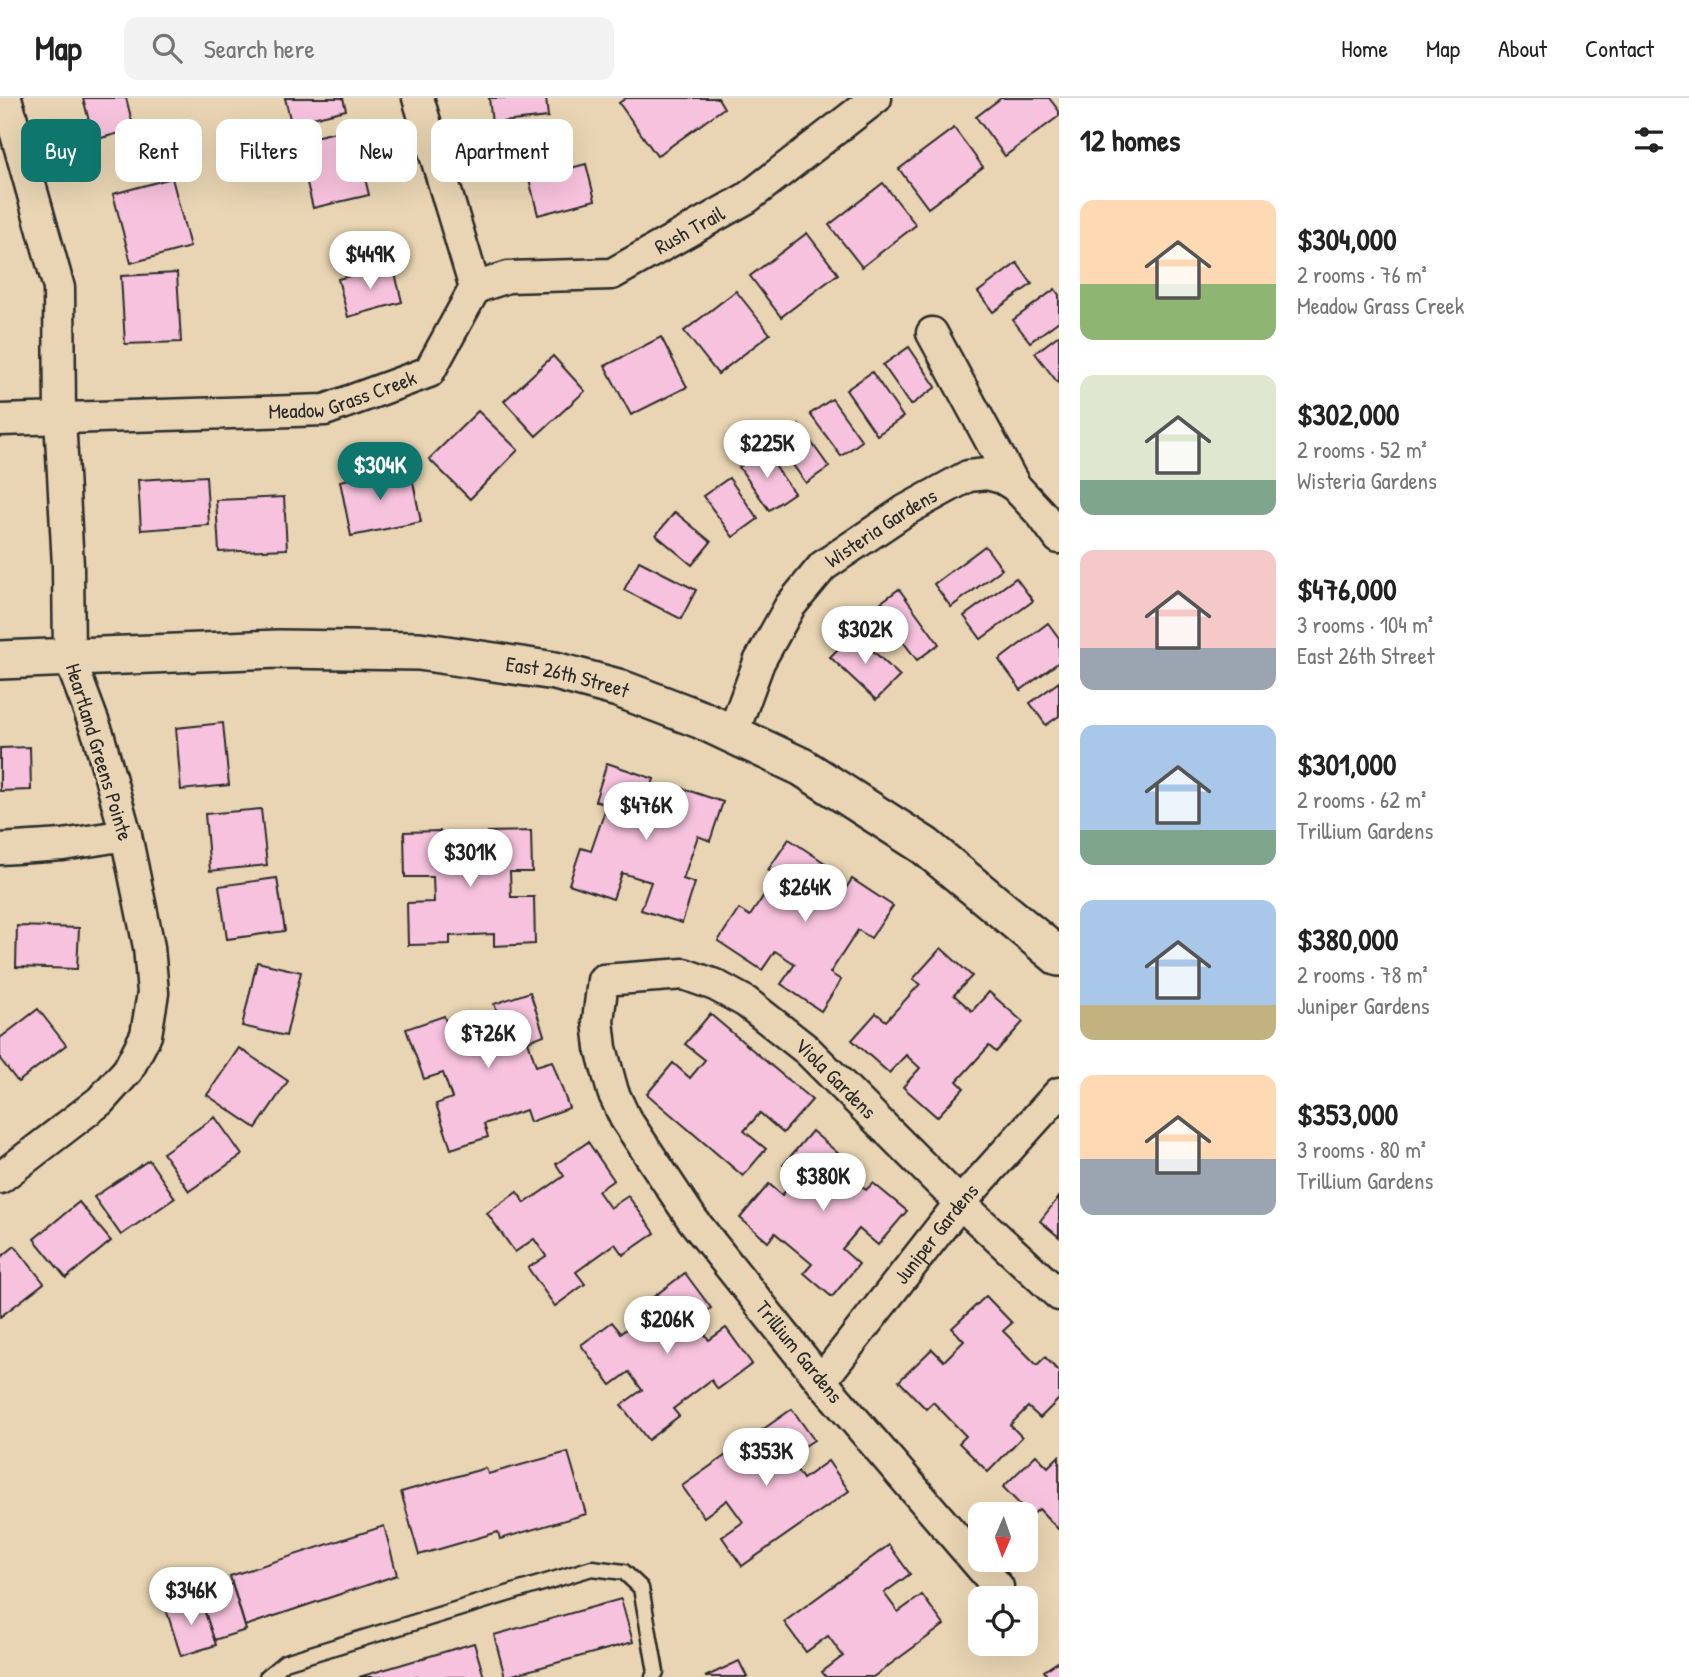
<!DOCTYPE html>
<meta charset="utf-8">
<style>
body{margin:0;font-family:"Patrick Hand",sans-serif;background:#f2f2f2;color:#222;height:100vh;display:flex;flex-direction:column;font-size:26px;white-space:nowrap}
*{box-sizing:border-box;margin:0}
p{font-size:23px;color:#767676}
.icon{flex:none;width:38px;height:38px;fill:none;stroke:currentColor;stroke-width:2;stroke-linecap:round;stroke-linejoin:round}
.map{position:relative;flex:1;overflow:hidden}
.side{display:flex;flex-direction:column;background:#fff;width:630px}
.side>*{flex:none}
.banner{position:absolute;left:21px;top:21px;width:665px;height:63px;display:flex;gap:14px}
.needle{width:46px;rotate:182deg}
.fabs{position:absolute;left:968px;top:1404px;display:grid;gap:14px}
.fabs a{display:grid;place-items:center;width:70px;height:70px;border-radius:14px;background:#fff;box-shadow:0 7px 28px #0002;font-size:35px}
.price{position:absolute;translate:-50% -60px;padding:0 16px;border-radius:24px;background:#fff;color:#222;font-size:23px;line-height:46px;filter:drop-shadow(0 2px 4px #0008)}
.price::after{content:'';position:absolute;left:50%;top:42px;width:21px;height:16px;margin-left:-10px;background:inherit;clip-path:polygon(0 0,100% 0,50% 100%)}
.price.on{background:#0f766e;color:#fff}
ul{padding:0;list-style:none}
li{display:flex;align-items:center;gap:21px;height:175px;padding:0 21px}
li span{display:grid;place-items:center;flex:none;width:196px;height:140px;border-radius:14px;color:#555}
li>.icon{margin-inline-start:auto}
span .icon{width:84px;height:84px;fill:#fffc;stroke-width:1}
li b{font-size:30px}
h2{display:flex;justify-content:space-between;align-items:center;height:84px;padding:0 21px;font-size:30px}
.tag{padding:0 24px;border-radius:14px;background:#fff;box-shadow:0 7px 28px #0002;font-size:24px;line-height:63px}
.tag.on{background:#0f766e;color:#fff}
header{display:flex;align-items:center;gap:42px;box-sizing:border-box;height:98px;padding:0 35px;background:#fff;border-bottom:2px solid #e0e0e0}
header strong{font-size:33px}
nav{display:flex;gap:38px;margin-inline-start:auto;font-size:24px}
.search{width:490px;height:63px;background:#f2f2f2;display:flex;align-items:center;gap:18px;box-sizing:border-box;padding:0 24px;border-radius:14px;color:#767676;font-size:26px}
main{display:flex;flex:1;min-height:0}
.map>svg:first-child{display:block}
</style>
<header>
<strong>Map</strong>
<div class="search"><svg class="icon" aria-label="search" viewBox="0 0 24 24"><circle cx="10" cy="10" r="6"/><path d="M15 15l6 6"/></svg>Search here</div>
<nav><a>Home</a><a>Map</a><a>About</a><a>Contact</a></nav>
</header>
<main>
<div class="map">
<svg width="1059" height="1579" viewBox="0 0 1059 1579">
<rect width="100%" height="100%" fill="#e9d5b3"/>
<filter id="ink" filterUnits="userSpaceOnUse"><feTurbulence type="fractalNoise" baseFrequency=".0143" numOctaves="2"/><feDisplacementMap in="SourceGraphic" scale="14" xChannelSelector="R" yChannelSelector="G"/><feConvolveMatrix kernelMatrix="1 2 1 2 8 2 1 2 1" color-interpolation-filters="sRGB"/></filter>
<g filter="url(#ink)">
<g fill="#f7c2dd" stroke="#2b2b2b" stroke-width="2">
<path d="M83,0H126L134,31L94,42Z"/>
<path d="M285,0H343L346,12L291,25Z"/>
<path d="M489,0H546L548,19L492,25Z"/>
<path d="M626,0H718L724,10L657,58L619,5Z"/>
<path d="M1001,0H1049L1059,13V18L1005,58L976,19Z"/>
<path d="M353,30L369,97L313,110L297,43Z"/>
<path d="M954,30L983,69L928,110L899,71Z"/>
<path d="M586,66L595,102L538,117L529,81Z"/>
<path d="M172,80L190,149L131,165L113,96Z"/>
<path d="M883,85L916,127L862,169L829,127Z"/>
<path d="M807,135L838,176L781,219L750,178Z"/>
<path d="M1017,165L1032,186L993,214L978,194Z"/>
<path d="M393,167L402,204L348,219L338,181Z"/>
<path d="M177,175L181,244L125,246L121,178Z"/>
<path d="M1055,191L1059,197V223L1030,244L1013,222Z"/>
<path d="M736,193L770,236L718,276L684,233Z"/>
<path d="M1059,237V284L1058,285L1035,255Z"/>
<path d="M661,239L687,289L631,317L605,268Z"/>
<path d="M909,249L936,289L911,307L883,267Z"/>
<path d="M553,258L585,293L536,338L504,303Z"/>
<path d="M872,274L903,319L877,337L846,292Z"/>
<path d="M832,301L862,343L841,358L810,316Z"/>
<path d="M478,313L518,352L470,401L429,361Z"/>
<path d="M799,327L829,369L806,385L776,343Z"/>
<path d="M764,352L794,395L769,412L739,369Z"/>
<path d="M410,369L421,424L351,438L340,383Z"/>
<path d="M206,378L209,427L141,432L138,382Z"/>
<path d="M729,380L758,421L733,439L703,398Z"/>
<path d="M284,399L287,451L219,454L216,402Z"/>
<path d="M675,414L711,444L692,467L656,437Z"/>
<path d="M985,448L1002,471L951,509L934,486Z"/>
<path d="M639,463L696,492L681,521L624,492Z"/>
<path d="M1016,480L1033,503L981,541L964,518Z"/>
<path d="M899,491L939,546L917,562L876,508Z"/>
<path d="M1048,525L1059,540V564L1021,592L999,562Z"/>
<path d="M854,535L900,578L876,602L830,559Z"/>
<path d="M1059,584V618L1046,627L1030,605Z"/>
<path d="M223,625L229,687L181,692L176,630Z"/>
<path d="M30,649L31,692L0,693V650Z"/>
<path d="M607,665L654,681L646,705L670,713L678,689L723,704L710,743L698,738L683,781L695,785L682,825L641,812L651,784L622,775L613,801L569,786L581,750L591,753L607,707L595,703Z"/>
<path d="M261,711L267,767L210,773L205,716Z"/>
<path d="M440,733V745L489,743L488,734L531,733L532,774H510L511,799H534L535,846L494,848V836L450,838V846L408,847L407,805L434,804L433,779H405L404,734Z"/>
<path d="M789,741L828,767L815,786L838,802L852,781L893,808L871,840L858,832L830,875L841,882L821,913L781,886L795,866L775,853L762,872L718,843L739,811L750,818L777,778L768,772Z"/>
<path d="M277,780L285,833L227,841L219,788Z"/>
<path d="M17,828L79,830L77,871L16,869Z"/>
<path d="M941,850L972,878L954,897L972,913L989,894L1023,924L996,954L989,948L957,983L964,990L937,1019L903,989L920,970L906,957L889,975L852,942L876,915L886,923L920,886L913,881Z"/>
<path d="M257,864L301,874L286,938L242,928Z"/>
<path d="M530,894L544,937L528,943L536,968L552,963L569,1010L530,1024L526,1012L484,1026L488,1039L451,1051L436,1006L452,1000L443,975L424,981L406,931L444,918L450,935L499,918L494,906Z"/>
<path d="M38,911L66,947L18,984L0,961V940Z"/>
<path d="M710,916L812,1002L783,1035L760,1015L744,1033L766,1051L743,1078L647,996L673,965L690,980L705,962L685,946Z"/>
<path d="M239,950L288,983L256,1030L207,997Z"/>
<path d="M215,1019L242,1057L189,1093L163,1055Z"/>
<path d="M812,1033L839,1056L832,1063L866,1092L873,1085L907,1113L878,1147L859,1131L842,1151L859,1166L832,1199L804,1175L812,1166L775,1135L768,1144L740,1120L769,1086L782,1097L797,1079L783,1067Z"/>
<path d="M588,1044L614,1082L598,1093L610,1110L628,1098L655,1135L623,1157L615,1146L576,1174L585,1186L555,1208L528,1170L546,1158L534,1141L515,1154L487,1115L517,1094L525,1105L564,1078L556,1066Z"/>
<path d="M149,1062L175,1100L121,1137L94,1099Z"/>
<path d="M1059,1099V1139L1040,1123Z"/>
<path d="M79,1104L111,1143L66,1180L34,1141Z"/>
<path d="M15,1148L44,1185L0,1219V1160Z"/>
<path d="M685,1175L711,1210L695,1222L709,1242L726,1230L752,1266L718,1291L711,1282L673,1311L679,1318L648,1342L621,1307L642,1292L629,1274L611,1287L581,1247L612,1224L621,1235L657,1208L652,1200Z"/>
<path d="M986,1198L1012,1225L1003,1233L1037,1267L1045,1259L1059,1274V1301L1040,1320L1028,1309L1010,1327L1022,1339L988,1374L959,1345L966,1338L933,1304L926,1311L899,1283L932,1251L944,1263L964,1243L952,1230Z"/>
<path d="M792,1311L814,1342L788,1359L803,1381L828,1363L849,1393L742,1468L722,1439L743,1424L727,1402L704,1419L682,1388Z"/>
<path d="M568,1354L586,1416L500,1441L498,1434L419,1457L401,1394L486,1370L488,1376Z"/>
<path d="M1036,1357L1048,1369L1059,1358V1432L1039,1411L1031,1418L1003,1389Z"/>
<path d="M384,1428L397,1477L245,1528L230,1478Z"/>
<path d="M889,1447L910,1476L884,1495L898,1514L922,1497L944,1527L873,1579H826L822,1574L843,1558L828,1538L806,1554L784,1524Z"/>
<path d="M232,1486L246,1532L214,1542L199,1495Z"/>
<path d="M200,1500L216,1547L181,1558L166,1511Z"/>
<path d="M621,1501L633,1544L505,1579L494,1537Z"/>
<path d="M474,1545L484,1579H359Z"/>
<path d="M739,1563L747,1579H705Z"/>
<path d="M1059,1563V1579H1048L1044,1573Z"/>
</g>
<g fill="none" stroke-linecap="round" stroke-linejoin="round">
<defs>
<path id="service" d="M267,1579L285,1564L592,1470L624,1474L641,1490L656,1574L653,1579"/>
<g id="minor">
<path id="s1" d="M475,190L508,179L612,176L747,100L876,0"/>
<path d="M932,235L1015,388"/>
<path id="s2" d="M0,322L325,312L429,274L475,190L418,0"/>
<path id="s3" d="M733,635L759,564L790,508L823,468L906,412L968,378L987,376L1002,380L1015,388L1042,417L1059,440"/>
<path d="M0,751L63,747L126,737"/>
<path d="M0,1080L100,1003L128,972L146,937L153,895L149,849L126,737L99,639L69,559L68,468L60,320L59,190L6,0"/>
<path id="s4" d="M821,1283L960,1105L1059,995"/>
<path id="s5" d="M998,1489L821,1283L692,1121L625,1020L613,994L601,950L598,923L603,882L684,876L715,887L746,904L807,952L960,1105L1059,1197"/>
</g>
<g id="tertiary">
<path id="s6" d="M0,562L278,551L419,553L555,573L618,590L702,622L802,669L925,748L1059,859"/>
</g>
</defs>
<use href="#service" stroke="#2b2b2b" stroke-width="19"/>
<use href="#minor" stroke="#2b2b2b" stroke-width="35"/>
<use href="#tertiary" stroke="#2b2b2b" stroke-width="42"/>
<use href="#service" stroke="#e9d5b3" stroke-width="14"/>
<use href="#minor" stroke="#e9d5b3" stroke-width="30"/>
<use href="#tertiary" stroke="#e9d5b3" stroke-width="37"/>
</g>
</g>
<g text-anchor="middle" stroke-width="6" stroke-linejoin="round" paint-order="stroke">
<g font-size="21" fill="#2b2b2b" stroke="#e9d5b3">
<text dy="7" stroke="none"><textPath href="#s1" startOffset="228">Rush Trail</textPath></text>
<text dy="7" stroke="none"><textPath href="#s2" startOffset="345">Meadow Grass Creek</textPath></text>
<text dy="7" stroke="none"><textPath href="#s3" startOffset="261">Wisteria Gardens</textPath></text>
<text dy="7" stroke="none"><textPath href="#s6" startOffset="570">East 26th Street</textPath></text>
<text transform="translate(99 654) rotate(73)" y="7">Heartland Greens Pointe</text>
<text dy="7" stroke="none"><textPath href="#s5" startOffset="1010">Viola Gardens</textPath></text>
<text dy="7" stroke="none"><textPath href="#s4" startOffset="187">Juniper Gardens</textPath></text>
<text transform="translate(799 1254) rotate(51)" y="7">Trillium Gardens</text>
</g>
</g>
</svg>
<div class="fabs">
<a><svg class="needle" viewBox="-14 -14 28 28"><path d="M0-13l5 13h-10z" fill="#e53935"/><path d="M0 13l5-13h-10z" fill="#767676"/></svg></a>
<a><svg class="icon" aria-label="locate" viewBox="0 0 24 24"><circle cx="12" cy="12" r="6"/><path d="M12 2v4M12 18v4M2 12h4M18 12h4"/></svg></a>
</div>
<b class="price" style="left:370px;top:193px">$449K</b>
<b class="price" style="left:767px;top:382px">$225K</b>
<b class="price on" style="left:380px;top:404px">$304K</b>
<b class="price" style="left:865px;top:568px">$302K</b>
<b class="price" style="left:646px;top:744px">$476K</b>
<b class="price" style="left:470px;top:791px">$301K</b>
<b class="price" style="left:805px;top:826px">$264K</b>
<b class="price" style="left:488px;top:972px">$726K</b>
<b class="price" style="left:823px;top:1115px">$380K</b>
<b class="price" style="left:667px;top:1258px">$206K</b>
<b class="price" style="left:766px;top:1390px">$353K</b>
<b class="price" style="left:191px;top:1529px">$346K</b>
<div class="banner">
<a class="tag on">Buy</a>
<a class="tag">Rent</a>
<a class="tag">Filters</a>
<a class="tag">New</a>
<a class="tag">Apartment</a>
</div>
</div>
<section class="side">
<h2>12 homes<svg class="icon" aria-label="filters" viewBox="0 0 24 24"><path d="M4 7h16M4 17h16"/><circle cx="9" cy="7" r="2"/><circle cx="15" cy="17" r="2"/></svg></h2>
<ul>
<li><span style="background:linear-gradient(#ffd9b3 60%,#8fb573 0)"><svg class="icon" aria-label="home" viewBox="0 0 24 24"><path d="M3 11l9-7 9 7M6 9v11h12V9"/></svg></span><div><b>$304,000</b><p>2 rooms · 76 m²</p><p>Meadow Grass Creek</p></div></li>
<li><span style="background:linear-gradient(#dfe7d0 75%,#7fa58c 0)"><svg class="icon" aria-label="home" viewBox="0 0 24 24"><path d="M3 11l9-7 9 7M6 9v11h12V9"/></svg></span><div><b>$302,000</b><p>2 rooms · 52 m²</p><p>Wisteria Gardens</p></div></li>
<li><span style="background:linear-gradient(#f6c9c9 70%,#9aa5b1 0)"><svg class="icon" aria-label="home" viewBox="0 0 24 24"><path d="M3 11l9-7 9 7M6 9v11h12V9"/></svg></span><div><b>$476,000</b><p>3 rooms · 104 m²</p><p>East 26th Street</p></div></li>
<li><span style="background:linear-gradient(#a9c7e8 75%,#7fa58c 0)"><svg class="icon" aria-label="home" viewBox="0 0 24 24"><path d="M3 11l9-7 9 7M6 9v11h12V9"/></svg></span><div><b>$301,000</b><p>2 rooms · 62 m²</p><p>Trillium Gardens</p></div></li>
<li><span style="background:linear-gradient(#a9c7e8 75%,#c2b280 0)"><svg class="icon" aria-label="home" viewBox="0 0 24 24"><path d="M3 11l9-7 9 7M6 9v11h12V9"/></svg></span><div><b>$380,000</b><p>2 rooms · 78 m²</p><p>Juniper Gardens</p></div></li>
<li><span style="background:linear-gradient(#ffd9b3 60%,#9aa5b1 0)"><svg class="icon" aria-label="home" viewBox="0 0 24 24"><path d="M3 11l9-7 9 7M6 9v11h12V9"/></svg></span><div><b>$353,000</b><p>3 rooms · 80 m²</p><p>Trillium Gardens</p></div></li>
</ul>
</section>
</main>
